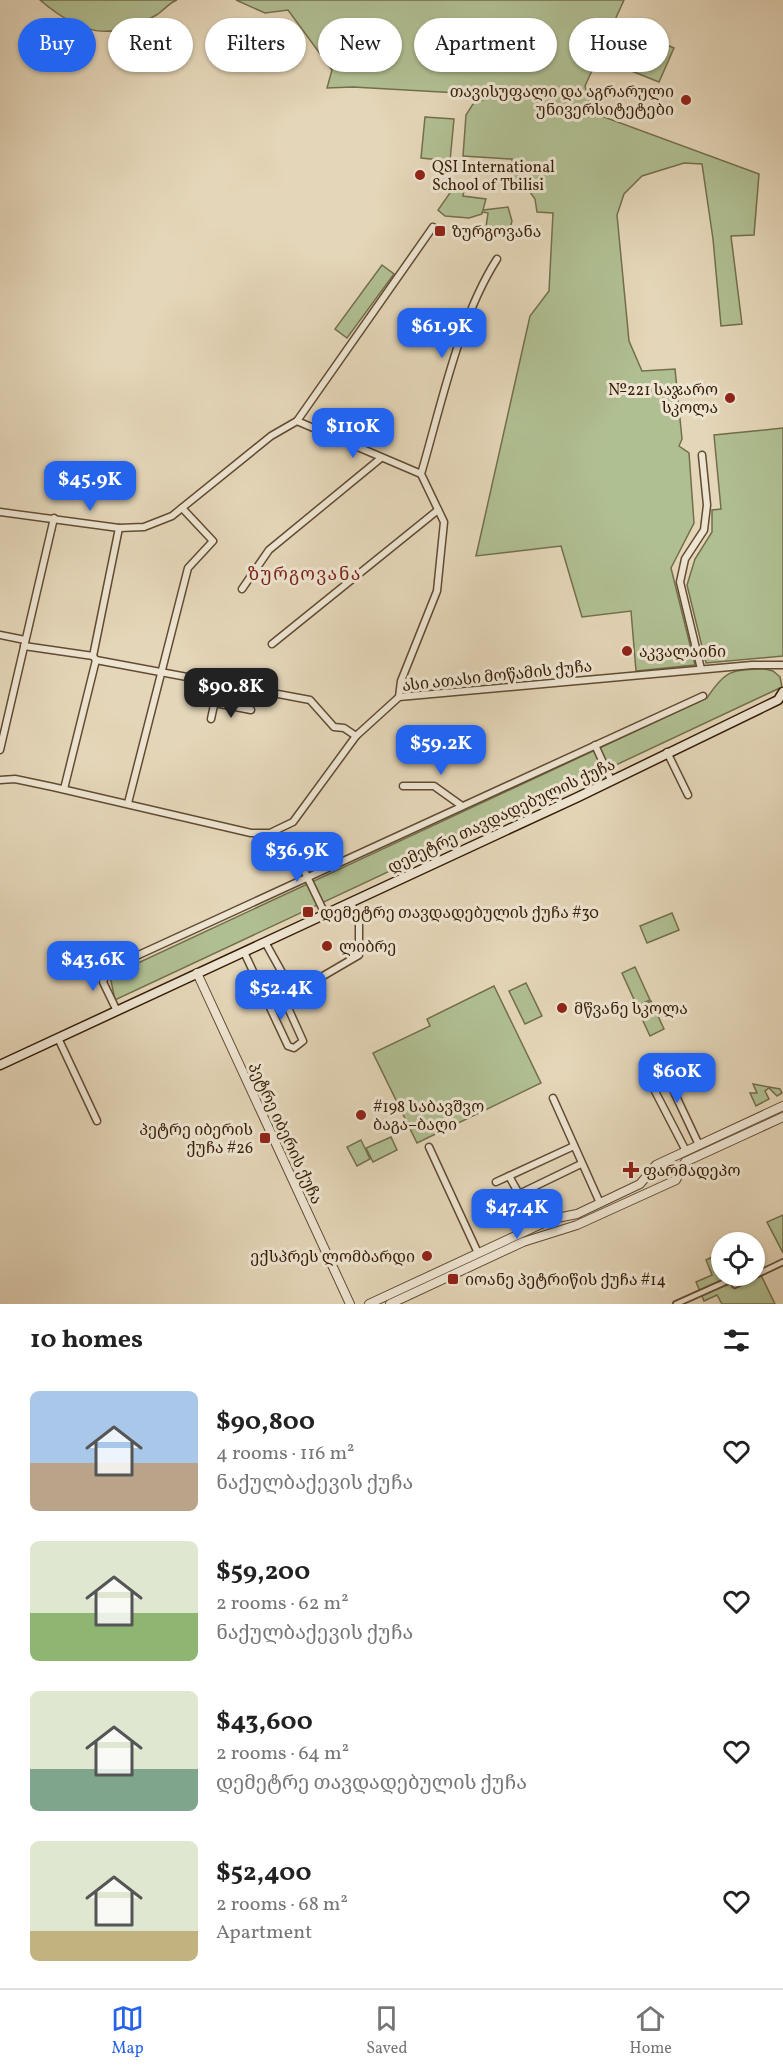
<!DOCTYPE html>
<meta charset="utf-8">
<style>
body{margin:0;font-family:Vollkorn,"Noto Serif Georgian",serif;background:#f6f6f6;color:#222;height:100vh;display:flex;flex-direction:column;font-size:22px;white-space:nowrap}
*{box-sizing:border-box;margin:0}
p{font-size:20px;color:#767676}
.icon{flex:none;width:33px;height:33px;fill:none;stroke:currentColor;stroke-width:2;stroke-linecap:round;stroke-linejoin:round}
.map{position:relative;height:1304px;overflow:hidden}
.details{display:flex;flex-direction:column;background:#fff;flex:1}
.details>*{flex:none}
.banner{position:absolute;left:18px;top:18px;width:747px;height:54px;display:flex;gap:12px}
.tools{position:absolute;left:711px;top:1232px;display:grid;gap:12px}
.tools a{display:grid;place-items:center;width:54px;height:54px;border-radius:50%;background:#fff;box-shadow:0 2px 4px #0004;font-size:30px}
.price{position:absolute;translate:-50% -51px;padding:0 14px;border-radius:12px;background:#2563eb;color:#fff;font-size:20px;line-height:39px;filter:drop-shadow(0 2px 3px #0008)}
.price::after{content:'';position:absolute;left:50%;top:36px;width:18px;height:14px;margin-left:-9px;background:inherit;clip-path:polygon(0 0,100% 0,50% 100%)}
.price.active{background:#222;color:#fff}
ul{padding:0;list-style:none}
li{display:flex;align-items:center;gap:18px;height:150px;padding:0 30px}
li span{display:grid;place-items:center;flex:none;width:168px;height:120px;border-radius:9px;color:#555}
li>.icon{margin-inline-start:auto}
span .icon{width:72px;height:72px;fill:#fffc;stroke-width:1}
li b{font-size:26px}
h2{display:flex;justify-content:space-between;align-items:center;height:72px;padding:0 30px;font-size:26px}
.pill{padding:0 21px;border-radius:27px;background:#fff;box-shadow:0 2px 4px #0004;font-size:21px;line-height:54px}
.pill.active{background:#2563eb;color:#fff}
.dock{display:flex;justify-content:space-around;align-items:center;height:84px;border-top:2px solid #e0e0e0;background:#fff;font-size:16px;color:#767676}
.dock a{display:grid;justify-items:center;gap:3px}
.dock .active{color:#2563eb}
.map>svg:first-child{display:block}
</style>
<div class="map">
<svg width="783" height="1304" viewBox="0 0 783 1304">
<rect width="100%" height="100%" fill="#e4d6b8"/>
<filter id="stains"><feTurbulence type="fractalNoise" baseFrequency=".00333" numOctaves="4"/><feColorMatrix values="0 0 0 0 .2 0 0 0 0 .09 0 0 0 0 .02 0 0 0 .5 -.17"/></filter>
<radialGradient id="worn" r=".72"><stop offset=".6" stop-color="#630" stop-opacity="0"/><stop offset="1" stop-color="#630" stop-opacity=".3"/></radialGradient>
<g fill="#b0bf92" stroke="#736e4c" stroke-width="1.5">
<path d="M40,0H177C169,3 165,9 158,14C110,43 80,34 40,0Z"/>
<path d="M236,0H624L585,86L593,113L759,174L754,235L731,236L742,324L721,326L713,239L702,164L684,163L642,176L624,194L617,215L629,341L642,371L675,369L682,439L679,446L689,453L694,523L671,568L695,665L636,671L631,611L582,617L561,546L476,556L530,316L549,291L553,213L537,212L535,199L527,188L512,185V159L463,156L466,115L473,104L494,95L353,87L327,88L332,70L288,10L265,13Z"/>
<path d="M623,27L674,48L659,82L609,62Z"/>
<path d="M425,117L454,119L450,161L421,158Z"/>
<path d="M454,187L464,190L463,196L486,199L483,210L508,207L512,221L508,235L485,234L488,213L482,212V214L469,218L445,216L438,210Z"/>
<path d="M382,265L394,274L347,338L335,329Z"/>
<path d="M783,428V656L706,663L687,585L695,559L712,532V510L721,509L714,435Z"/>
<path d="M765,669L773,671L780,677L782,687L115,1000L110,976L707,698C726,669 732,670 765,669Z"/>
<path d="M672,913L679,930L647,943L640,926Z"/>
<path d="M635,967L650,1000L637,1006L622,973Z"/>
<path d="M526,983L542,1016L525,1024L509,991Z"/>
<path d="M494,986L541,1083L417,1143L373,1053L430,1026L427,1019Z"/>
<path d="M651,1001L664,1029L650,1036L637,1008Z"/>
<path d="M753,1084L780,1089L782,1093L777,1096L769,1088L765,1091L769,1099L756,1106L750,1093H757Z"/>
<path d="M391,1137L397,1150L373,1162L366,1148Z"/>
<path d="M361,1140L370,1159L357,1166L347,1147Z"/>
<path d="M783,1215V1253L767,1222Z"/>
<path d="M721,1253L722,1275H754L755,1268L757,1267L775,1304H722L717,1295L704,1301L696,1282L712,1275L706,1260Z"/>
</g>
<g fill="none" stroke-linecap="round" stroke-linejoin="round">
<defs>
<path id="pedestrian" d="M676,1304L732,1279L735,1285L783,1262"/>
<g id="minor">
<path d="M297,421L421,474L444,522L437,591L401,681L399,697"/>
<path d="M421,474C441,406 459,318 497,259"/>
<path d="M0,512L119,528L144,527L172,516L271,436L297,421L433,227"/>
<path d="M242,589L269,550L381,458"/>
<path d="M0,635L25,640"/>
<path d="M272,644L438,510"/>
<path d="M24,646L93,656L96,660L310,700L334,727L344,728L356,736"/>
<path d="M93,656L119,528"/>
<path d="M701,669L680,582L685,559L704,530L707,505L702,455"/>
<path d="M215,703L251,710"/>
<path d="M211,719L219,682"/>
<path d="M595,745L611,780"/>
<path d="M0,750L54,518"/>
<path d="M667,752L688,795"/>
<path d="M0,780L15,779L53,787L251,833H270L293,822L356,736L399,697L752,665H783"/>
<path d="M403,786H434L462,806"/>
<path d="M64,789L96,660"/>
<path d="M128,803L188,568L213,541L182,508"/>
<path d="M286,843L301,864L325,914"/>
<path d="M265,942L294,994"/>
<path d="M244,952L288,1046L294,1048L303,1041L284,999"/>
<path d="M270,1007L359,955V924L351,902"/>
<path d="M117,1011L103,982L108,969L703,696"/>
<path d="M58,1038L97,1121"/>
<path d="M644,1070L686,1151"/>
<path d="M667,1077L699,1145"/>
<path d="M553,1098L600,1203"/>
<path d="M429,1147L478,1253"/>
<path d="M509,1176L519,1194L581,1164"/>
<path d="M496,1182L574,1146"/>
</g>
<g id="tertiary">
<path d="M197,973L350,1304"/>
<path d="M369,1304L552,1219L577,1214L640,1184L656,1165L783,1106"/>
<path d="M390,1304L523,1242L577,1225L676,1180L685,1162L783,1117"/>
</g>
<path id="secondary" d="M0,1065L578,797L778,700L783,692"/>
</defs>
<use href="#pedestrian" stroke="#624b32" stroke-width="8"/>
<use href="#minor" stroke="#624b32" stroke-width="9"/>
<use href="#tertiary" stroke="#624b32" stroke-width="10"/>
<use href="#secondary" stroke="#361d05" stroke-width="11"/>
<use href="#pedestrian" stroke="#ede4d1" stroke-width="4.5"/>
<use href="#minor" stroke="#ede4d1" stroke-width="6"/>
<use href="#tertiary" stroke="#ede4d1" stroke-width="8"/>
<use href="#secondary" stroke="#ede4d1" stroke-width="8"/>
</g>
<g fill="#8f2418" stroke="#ede4d1" stroke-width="2">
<circle cx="686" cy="100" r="6"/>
<circle cx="420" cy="175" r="6"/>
<rect x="434" y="225" width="12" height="12" rx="3"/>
<circle cx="730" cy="398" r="6"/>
<circle cx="627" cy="651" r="6"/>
<rect x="302" y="906" width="12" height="12" rx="3"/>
<circle cx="327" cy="946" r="6"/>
<circle cx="562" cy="1008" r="6"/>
<circle cx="361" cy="1115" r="6"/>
<rect x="259" y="1132" width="12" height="12" rx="3"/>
<path d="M628 1161h6v6h6v6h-6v6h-6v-6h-6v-6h6z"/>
<circle cx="427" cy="1256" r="6"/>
<rect x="447" y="1273" width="12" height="12" rx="3"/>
</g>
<g text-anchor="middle" stroke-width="6" stroke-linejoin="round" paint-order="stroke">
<g font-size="16" fill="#361d05" stroke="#ede4d1" text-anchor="start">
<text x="674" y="97" text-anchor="end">თავისუფალი და აგრარული<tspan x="674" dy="18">უნივერსიტეტები</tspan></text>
<text x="432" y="172">QSI International<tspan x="432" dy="18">School of Tbilisi</tspan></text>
<text x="452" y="237">ზურგოვანა</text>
<text x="718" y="395" text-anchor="end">№221 საჯარო<tspan x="718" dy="18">სკოლა</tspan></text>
<text x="639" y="657">აკვალაინი</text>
<text x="320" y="918">დემეტრე თავდადებულის ქუჩა #30</text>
<text x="339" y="952">ლიბრე</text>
<text x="574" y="1014">მწვანე სკოლა</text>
<text x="373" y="1112">#198 საბავშვო<tspan x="373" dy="18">ბაგა–ბაღი</tspan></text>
<text x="253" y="1135" text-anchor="end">პეტრე იბერის<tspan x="253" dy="18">ქუჩა #26</tspan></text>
<text x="643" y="1176">ფარმადეპო</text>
<text x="415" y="1262" text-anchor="end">ექსპრეს ლომბარდი</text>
<text x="465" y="1285">იოანე პეტრიწის ქუჩა #14</text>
</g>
<g font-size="16" fill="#361d05" stroke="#ede4d1">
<text transform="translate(497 675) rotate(-6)" y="6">ასი ათასი მოწამის ქუჩა</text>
<text transform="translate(501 815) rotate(-25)" y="6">დემეტრე თავდადებულის ქუჩა</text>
<text transform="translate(286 1133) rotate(65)" y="6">პეტრე იბერის ქუჩა</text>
</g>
<g font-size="18" letter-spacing="1.5" fill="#7a1f14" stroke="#ede4d1">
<text x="305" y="580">ზურგოვანა</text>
</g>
</g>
<rect width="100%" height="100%" filter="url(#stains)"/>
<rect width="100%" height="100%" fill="url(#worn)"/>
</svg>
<div class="tools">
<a><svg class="icon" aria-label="locate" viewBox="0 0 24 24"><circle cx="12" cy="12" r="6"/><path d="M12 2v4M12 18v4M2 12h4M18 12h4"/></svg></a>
</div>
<b class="price" style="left:442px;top:359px">$61.9K</b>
<b class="price" style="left:353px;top:459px">$110K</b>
<b class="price" style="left:90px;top:512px">$45.9K</b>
<b class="price active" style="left:231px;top:719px">$90.8K</b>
<b class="price" style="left:441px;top:776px">$59.2K</b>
<b class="price" style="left:297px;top:883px">$36.9K</b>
<b class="price" style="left:93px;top:992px">$43.6K</b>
<b class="price" style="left:281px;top:1021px">$52.4K</b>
<b class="price" style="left:677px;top:1104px">$60K</b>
<b class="price" style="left:517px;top:1240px">$47.4K</b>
<div class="banner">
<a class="pill active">Buy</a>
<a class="pill">Rent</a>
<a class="pill">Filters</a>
<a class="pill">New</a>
<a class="pill">Apartment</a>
<a class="pill">House</a>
</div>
</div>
<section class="details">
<h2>10 homes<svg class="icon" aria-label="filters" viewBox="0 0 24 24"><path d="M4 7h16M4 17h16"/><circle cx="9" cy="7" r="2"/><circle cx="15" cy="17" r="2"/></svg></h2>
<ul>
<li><span style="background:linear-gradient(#a9c7e8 60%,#b9a48a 0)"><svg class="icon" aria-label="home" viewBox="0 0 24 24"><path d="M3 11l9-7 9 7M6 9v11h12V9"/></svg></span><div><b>$90,800</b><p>4 rooms · 116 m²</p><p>ნაქულბაქევის ქუჩა</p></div><svg class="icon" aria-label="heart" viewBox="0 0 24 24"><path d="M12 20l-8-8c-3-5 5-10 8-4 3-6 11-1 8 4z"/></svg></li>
<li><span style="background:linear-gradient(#dfe7d0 60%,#8fb573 0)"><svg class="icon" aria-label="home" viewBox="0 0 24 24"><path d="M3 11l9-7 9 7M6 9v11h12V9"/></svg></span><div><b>$59,200</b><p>2 rooms · 62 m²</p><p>ნაქულბაქევის ქუჩა</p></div><svg class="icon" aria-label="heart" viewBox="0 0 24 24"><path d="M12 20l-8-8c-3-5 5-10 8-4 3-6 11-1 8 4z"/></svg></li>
<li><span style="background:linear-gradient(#dfe7d0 65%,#7fa58c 0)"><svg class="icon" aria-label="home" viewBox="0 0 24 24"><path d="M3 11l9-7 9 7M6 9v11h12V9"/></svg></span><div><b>$43,600</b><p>2 rooms · 64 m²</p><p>დემეტრე თავდადებულის ქუჩა</p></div><svg class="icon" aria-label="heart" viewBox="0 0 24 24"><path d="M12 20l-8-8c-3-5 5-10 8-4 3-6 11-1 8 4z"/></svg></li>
<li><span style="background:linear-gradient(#dfe7d0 75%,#c2b280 0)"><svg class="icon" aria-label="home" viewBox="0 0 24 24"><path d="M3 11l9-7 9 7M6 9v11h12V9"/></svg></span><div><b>$52,400</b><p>2 rooms · 68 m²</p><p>Apartment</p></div><svg class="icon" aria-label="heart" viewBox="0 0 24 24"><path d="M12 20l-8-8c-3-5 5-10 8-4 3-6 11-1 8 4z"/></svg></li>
</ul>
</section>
<nav class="dock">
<a class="active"><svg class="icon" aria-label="map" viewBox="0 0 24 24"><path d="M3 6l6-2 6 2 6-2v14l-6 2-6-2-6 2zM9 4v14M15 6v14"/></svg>Map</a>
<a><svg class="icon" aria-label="saved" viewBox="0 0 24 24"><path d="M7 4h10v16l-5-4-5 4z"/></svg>Saved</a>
<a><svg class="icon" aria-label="home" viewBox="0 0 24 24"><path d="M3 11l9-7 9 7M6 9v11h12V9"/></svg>Home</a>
</nav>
